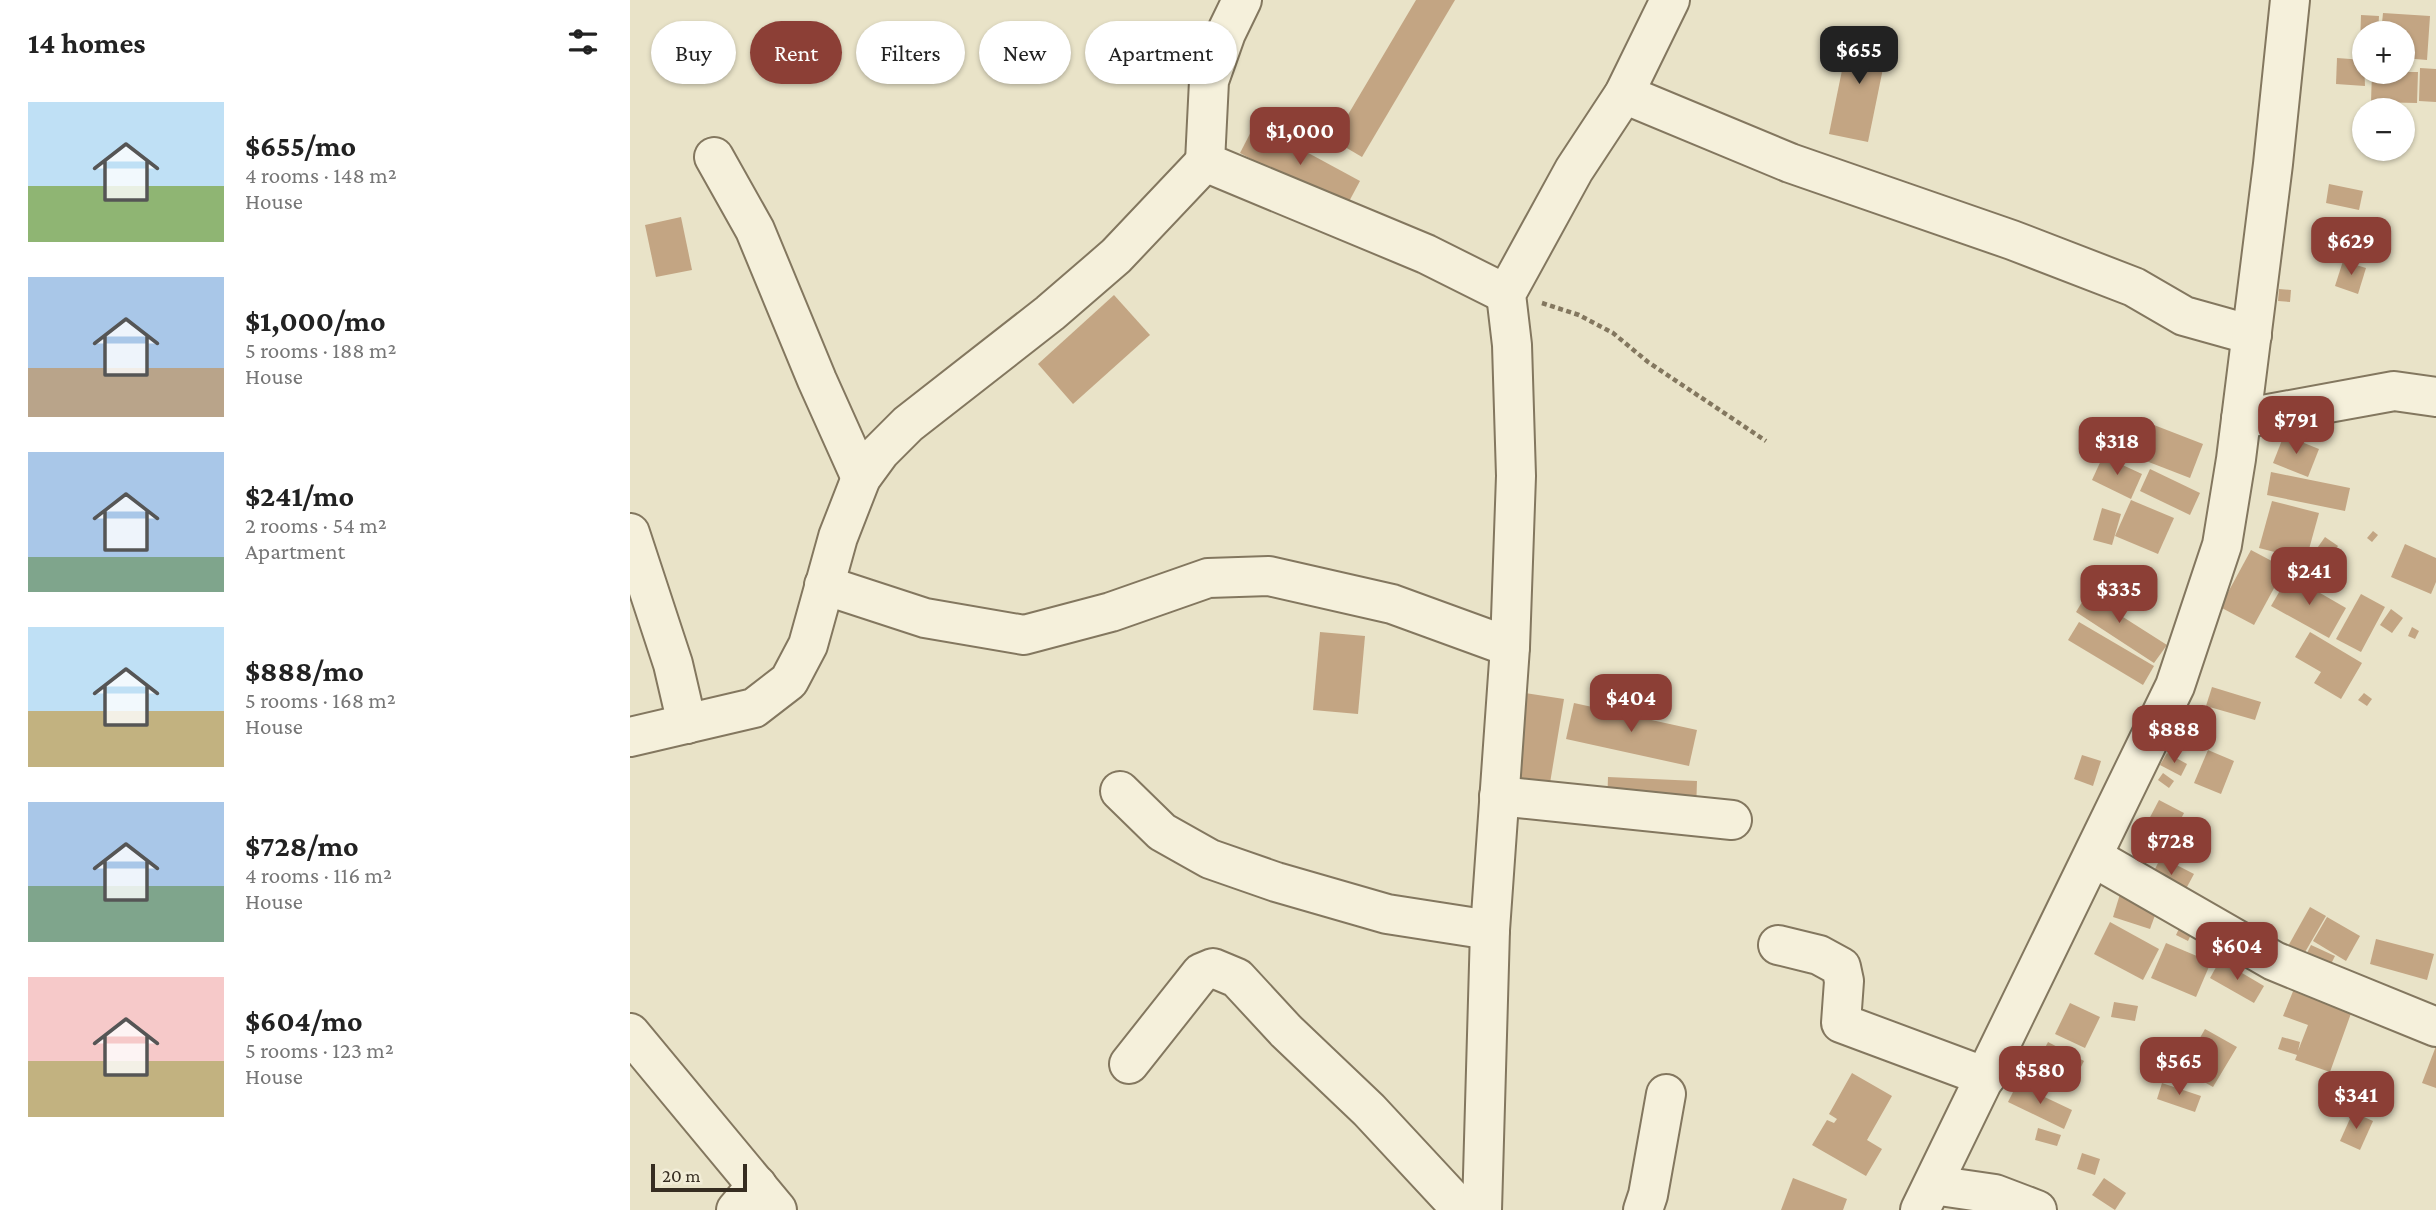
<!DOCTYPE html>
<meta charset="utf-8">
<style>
body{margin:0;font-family:"Crimson Pro",serif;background:#f6f6f6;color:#222;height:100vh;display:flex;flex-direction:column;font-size:26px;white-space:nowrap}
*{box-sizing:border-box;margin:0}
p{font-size:23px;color:#767676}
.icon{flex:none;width:38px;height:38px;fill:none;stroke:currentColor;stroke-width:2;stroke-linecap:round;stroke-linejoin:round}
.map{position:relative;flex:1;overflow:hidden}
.drawer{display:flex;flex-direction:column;background:#fff;width:630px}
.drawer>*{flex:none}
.guide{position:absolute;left:21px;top:21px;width:665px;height:63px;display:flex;gap:14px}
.buttons{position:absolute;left:1722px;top:21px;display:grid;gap:14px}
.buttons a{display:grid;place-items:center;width:63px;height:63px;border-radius:50%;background:#fff;box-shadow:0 2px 5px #0004;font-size:35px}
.scale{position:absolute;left:21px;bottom:18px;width:96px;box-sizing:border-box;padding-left:7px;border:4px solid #362d21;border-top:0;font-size:19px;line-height:24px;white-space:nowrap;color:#362d21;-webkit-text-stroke:5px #f2edd7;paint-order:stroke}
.price{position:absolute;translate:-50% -60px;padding:0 16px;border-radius:14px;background:#8c3f36;color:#fff;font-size:23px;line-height:46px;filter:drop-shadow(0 2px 4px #0008)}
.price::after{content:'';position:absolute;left:50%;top:42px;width:21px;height:16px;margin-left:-10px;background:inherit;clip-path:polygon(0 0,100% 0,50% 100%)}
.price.current{background:#222;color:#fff}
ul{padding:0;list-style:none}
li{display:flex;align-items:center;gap:21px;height:175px;padding:0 28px}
li span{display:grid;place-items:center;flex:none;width:196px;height:140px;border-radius:0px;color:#555}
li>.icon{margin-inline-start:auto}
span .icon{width:84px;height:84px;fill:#fffc;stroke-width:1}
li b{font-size:30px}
h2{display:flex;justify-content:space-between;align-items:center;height:84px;padding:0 28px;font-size:30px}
.tag{padding:0 24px;border-radius:32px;background:#fff;box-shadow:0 2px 5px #0004;font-size:24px;line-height:63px}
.tag.current{background:#8c3f36;color:#fff}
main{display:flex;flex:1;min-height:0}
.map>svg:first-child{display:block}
</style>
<main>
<section class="drawer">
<h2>14 homes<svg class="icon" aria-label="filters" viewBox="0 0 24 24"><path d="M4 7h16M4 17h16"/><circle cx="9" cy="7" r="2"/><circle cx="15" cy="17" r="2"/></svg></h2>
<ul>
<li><span style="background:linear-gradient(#bfe0f5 60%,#8fb573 0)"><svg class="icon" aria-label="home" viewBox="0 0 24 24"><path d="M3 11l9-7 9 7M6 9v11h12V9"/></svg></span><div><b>$655/mo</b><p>4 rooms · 148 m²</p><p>House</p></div></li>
<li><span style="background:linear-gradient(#a9c7e8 65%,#b9a48a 0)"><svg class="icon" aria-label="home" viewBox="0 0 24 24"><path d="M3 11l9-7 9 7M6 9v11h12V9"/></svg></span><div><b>$1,000/mo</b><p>5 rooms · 188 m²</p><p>House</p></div></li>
<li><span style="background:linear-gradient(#a9c7e8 75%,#7fa58c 0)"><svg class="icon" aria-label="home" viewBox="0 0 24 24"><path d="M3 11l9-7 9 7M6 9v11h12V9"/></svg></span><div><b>$241/mo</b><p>2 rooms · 54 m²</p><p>Apartment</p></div></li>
<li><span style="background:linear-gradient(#bfe0f5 60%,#c2b280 0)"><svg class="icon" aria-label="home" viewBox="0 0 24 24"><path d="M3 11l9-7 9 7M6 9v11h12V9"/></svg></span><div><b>$888/mo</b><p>5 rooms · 168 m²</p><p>House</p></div></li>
<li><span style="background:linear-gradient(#a9c7e8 60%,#7fa58c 0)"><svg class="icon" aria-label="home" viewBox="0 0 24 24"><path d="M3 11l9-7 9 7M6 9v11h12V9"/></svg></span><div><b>$728/mo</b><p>4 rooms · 116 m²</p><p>House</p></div></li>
<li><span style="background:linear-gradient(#f6c9c9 60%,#c2b280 0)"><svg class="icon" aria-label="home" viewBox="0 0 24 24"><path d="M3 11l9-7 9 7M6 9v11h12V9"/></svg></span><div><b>$604/mo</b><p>5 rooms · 123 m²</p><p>House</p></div></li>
</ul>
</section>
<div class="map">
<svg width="1806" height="1210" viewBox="0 0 1806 1210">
<rect width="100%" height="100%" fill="#e9e3c8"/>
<g fill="#c3a583">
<path d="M786,0H825L732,157L703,140Z"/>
<path d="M1753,13L1800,16L1797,60L1773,58V33H1751Z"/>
<path d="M1731,15L1749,16L1748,33H1734V46L1730,45Z"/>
<path d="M1220,31L1259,39L1238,142L1199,134Z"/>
<path d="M1707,58L1734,60L1735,86L1706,84Z"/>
<path d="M1790,68L1806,69V102L1789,101Z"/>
<path d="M1742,72H1788L1787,103L1741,102Z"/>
<path d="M625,124L730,181L715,209L610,153Z"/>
<path d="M1699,184L1733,191L1729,210L1696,203Z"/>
<path d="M51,217L62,270L26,277L15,225Z"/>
<path d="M1718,237L1746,241L1743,263L1716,259Z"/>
<path d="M1713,261L1736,268L1728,294L1705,286Z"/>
<path d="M1649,289L1661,290L1660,302L1648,301Z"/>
<path d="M484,295L520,335L443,404L408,364Z"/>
<path d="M1511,420L1573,444L1560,478L1498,454Z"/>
<path d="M1654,435L1689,449L1678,477L1643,463Z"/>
<path d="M1473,456L1512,474L1501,499L1462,480Z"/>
<path d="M1520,469L1570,493L1560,515L1510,491Z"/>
<path d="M1641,472L1720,488L1715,511L1637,495Z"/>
<path d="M1501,500L1544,518L1528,554L1485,536Z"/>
<path d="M1642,501L1689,513L1676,560L1629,548Z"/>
<path d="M1472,508L1491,514L1482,545L1463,540Z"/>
<path d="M1743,531L1748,535L1742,542L1737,538Z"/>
<path d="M1695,537L1708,546L1696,563L1683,554Z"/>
<path d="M1775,544L1806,558V582L1801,594L1761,577Z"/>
<path d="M1621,550L1655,568L1624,625L1590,607Z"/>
<path d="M1659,575L1716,608L1699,638L1641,606Z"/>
<path d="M1461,587L1487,604L1482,610L1537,645L1524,663L1446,612Z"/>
<path d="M1731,594L1755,607L1731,652L1706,639Z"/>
<path d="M1761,609L1773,618L1762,633L1750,625Z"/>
<path d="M1449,622L1524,666L1513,685L1438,640Z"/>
<path d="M1782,627L1789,631L1785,639L1778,636Z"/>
<path d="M690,632L735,636L728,714L683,710Z"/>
<path d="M1680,632L1732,663L1711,699L1684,683L1691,672L1665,657Z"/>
<path d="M1582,687L1631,702L1625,720L1576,706Z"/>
<path d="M895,693L934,699L918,795L879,789Z"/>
<path d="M1734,693L1742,699L1737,706L1728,700Z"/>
<path d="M944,703L1067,730L1059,766L936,739Z"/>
<path d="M1578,750L1604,761L1591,794L1564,783Z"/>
<path d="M1537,753L1557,764L1551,776L1530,765Z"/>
<path d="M1452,755L1471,761L1463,786L1444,779Z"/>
<path d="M1533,773L1544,781L1539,788L1528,780Z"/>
<path d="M978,777L1067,781L1066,811L977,806Z"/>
<path d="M1529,800L1554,813L1542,836L1517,823Z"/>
<path d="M1564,818L1580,827L1566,851L1550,842Z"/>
<path d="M1531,857L1564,874L1551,898L1519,881Z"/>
<path d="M1490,894L1528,907L1520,929L1483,917Z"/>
<path d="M1680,907L1696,916L1667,966L1652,957Z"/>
<path d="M1697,917L1730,936L1716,961L1683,941Z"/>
<path d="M1480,922L1529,949L1513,980L1464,954Z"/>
<path d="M1552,922L1564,928L1558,941L1546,935Z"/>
<path d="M1746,939L1804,954L1797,980L1740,964Z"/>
<path d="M1536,943L1581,962L1566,997L1521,978Z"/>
<path d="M1681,945L1705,956L1694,978L1670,967Z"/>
<path d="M1590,960L1634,986L1624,1003L1580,978Z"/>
<path d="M1666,984L1724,1005L1700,1072L1665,1060L1667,1055L1648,1049L1652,1037L1670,1042L1668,1051L1678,1025L1653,1016Z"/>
<path d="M1484,1002L1508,1006L1505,1021L1481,1017Z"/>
<path d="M1440,1003L1470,1017L1455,1048L1425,1034Z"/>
<path d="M1575,1029L1607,1047L1583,1087L1546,1066L1562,1040L1567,1043Z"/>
<path d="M1418,1042L1454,1061L1438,1092L1402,1073Z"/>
<path d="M1806,1046V1088L1792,1083Z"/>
<path d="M1222,1073L1262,1096L1237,1140L1252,1149L1236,1176L1182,1145L1197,1120L1204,1123L1207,1119L1199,1114Z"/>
<path d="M1532,1083L1571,1096L1565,1112L1527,1099Z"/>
<path d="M1387,1084L1442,1110L1434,1129L1378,1102Z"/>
<path d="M1723,1112L1743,1121L1730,1150L1710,1141Z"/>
<path d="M1408,1128L1431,1135L1427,1146L1405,1140Z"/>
<path d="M1452,1153L1470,1159L1465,1175L1447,1169Z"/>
<path d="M1163,1178L1217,1199L1213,1210H1151Z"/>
<path d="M1474,1178L1496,1193L1485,1210L1462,1195Z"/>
</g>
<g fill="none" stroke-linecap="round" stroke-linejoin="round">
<defs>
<g id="minor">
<path d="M612,0L596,33L579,81L575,162L796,254L876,294"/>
<path d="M994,94L1160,163L1382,240L1504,287L1554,316L1622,335"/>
<path d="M84,157L125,230L187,380L231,478"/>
<path d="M1611,419L1764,391L1806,397"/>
<path d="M0,533L43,664L57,724"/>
<path d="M194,585L295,618L394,635L481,612L578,578L639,576L762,604L880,647"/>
<path d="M0,737L124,708L159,681L178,645L208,537L231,478L250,452L278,424L420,313L486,256L575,162"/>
<path d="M490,791L532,832L580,859L646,882L757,914L860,930"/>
<path d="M869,796L1102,820"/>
<path d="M1463,857L1644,961L1806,1027"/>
<path d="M1148,945L1189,955L1211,967L1214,981L1211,1023L1356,1077"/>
<path d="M0,1033L147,1210"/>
<path d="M499,1064L571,973L583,968L607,978L656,1031L739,1110L832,1210"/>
<path d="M1303,1185L1365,1194L1407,1210"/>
<path d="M106,1210L127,1185"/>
<path d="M852,1210L860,930L880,647L886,476L882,345L876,294L944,170L994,94L1040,0"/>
<path d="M1013,1210L1018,1195L1036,1094"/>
<path d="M1290,1210L1545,686L1592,545L1606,459L1643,164L1660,0"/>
</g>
</defs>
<use href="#minor" stroke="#83775f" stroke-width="42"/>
<path stroke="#83775f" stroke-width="4.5" stroke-dasharray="5 3.5" stroke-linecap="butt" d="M912,303L949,315L983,333L1018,362L1136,441"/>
<use href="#minor" stroke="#f5f0db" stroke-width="38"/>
</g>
</svg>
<div class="buttons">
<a>+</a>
<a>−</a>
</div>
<div class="scale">20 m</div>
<b class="price current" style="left:1229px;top:86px">$655</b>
<b class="price" style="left:670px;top:167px">$1,000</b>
<b class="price" style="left:1721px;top:277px">$629</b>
<b class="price" style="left:1666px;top:456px">$791</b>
<b class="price" style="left:1487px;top:477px">$318</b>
<b class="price" style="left:1679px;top:607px">$241</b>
<b class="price" style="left:1489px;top:625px">$335</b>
<b class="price" style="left:1001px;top:734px">$404</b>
<b class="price" style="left:1544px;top:765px">$888</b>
<b class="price" style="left:1541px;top:877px">$728</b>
<b class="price" style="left:1607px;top:982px">$604</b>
<b class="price" style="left:1549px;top:1097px">$565</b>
<b class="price" style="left:1410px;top:1106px">$580</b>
<b class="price" style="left:1726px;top:1131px">$341</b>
<div class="guide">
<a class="tag">Buy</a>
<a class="tag current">Rent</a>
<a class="tag">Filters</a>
<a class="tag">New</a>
<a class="tag">Apartment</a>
</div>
</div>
</main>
